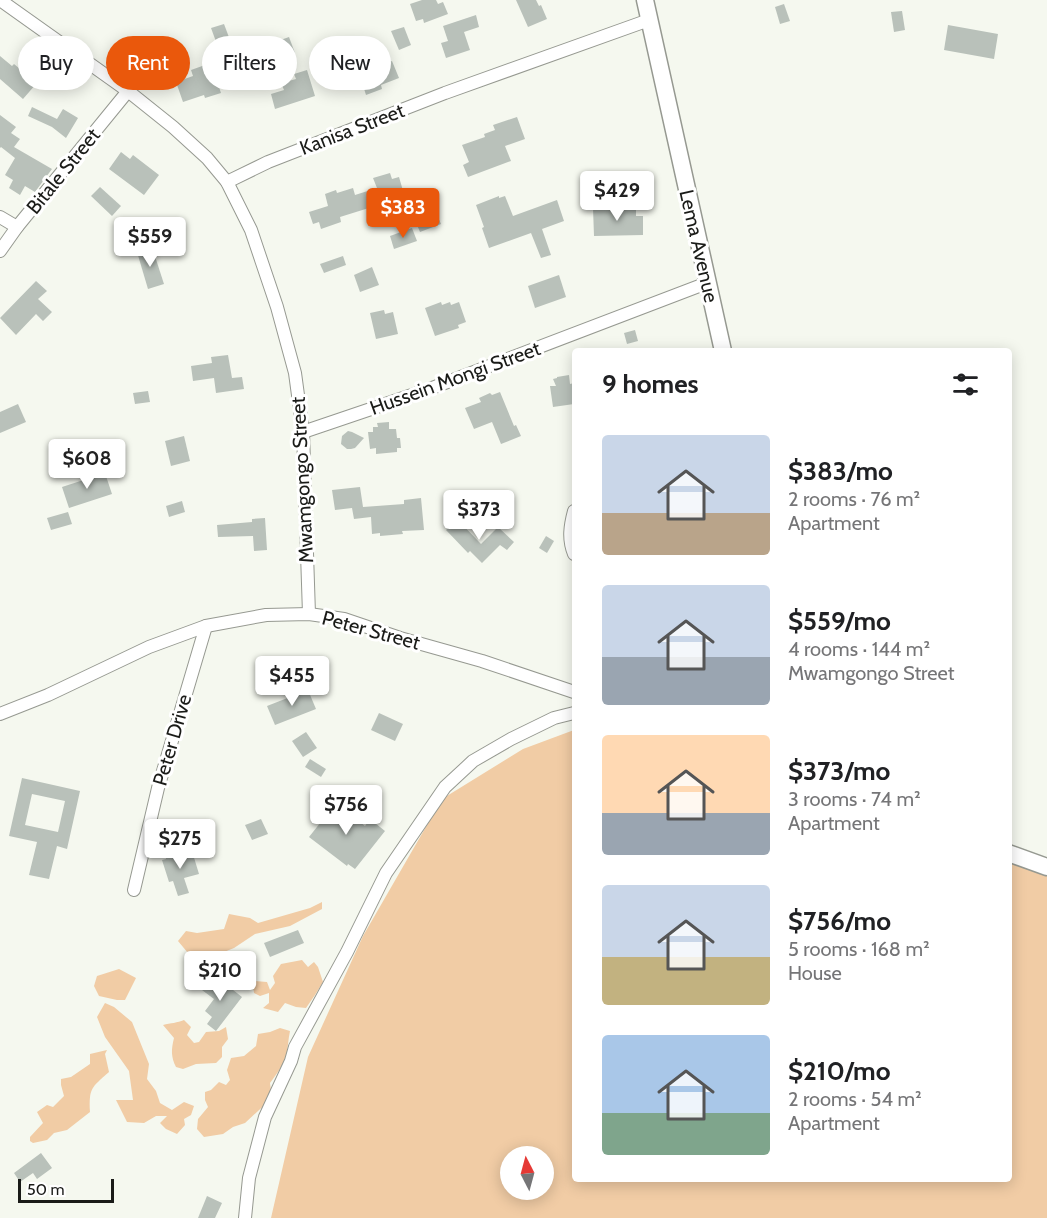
<!DOCTYPE html>
<meta charset="utf-8">
<style>
body{margin:0;font-family:Cabin,sans-serif;background:#f2f2f2;color:#202124;height:100vh;display:flex;flex-direction:column;font-size:22px;white-space:nowrap}
*{box-sizing:border-box;margin:0}
p{font-size:20px;color:#757577}
.icon{flex:none;width:33px;height:33px;fill:none;stroke:currentColor;stroke-width:2;stroke-linecap:round;stroke-linejoin:round}
.map{position:relative;flex:1;overflow:hidden}
.sheet{position:absolute;left:572px;top:348px;width:440px;height:834px;display:flex;flex-direction:column;background:#fff;border-radius:6px;box-shadow:0 3px 15px #0003}
.sheet>*{flex:none}
.banner{position:absolute;left:18px;top:36px;width:464px;height:54px;display:flex;gap:12px}
.needle{width:39px;rotate:354deg}
.fabs{position:absolute;left:500px;top:1146px;display:grid;gap:12px}
.fabs a{display:grid;place-items:center;width:54px;height:54px;border-radius:50%;background:#fff;box-shadow:0 3px 15px #0003;font-size:30px}
.scale{position:absolute;left:18px;bottom:15px;width:96px;box-sizing:border-box;padding-left:6px;border:3px solid #1a1b18;border-top:0;font-size:16px;line-height:21px;white-space:nowrap;color:#1a1b18;-webkit-text-stroke:4px #fff;paint-order:stroke}
.price{position:absolute;translate:-50% -51px;padding:0 14px;border-radius:6px;background:#fff;color:#222;font-size:20px;line-height:39px;filter:drop-shadow(0 2px 3px #0008)}
.price::after{content:'';position:absolute;left:50%;top:36px;width:18px;height:14px;margin-left:-9px;background:inherit;clip-path:polygon(0 0,100% 0,50% 100%)}
.price.active{background:#ea580c;color:#fff}
ul{padding:0;list-style:none}
li{display:flex;align-items:center;gap:18px;height:150px;padding:0 30px}
li span{display:grid;place-items:center;flex:none;width:168px;height:120px;border-radius:6px;color:#555}
li>.icon{margin-inline-start:auto}
span .icon{width:72px;height:72px;fill:#fffc;stroke-width:1}
li b{font-size:26px}
h2{display:flex;justify-content:space-between;align-items:center;height:72px;padding:0 30px;font-size:26px}
.chip{padding:0 21px;border-radius:27px;background:#fff;box-shadow:0 3px 15px #0003;font-size:21px;line-height:54px}
.chip.active{background:#ea580c;color:#fff}
.map>svg:first-child{display:block}
</style>
<div class="map">
<svg width="1047" height="1218" viewBox="0 0 1047 1218">
<rect width="100%" height="100%" fill="#f5f8ef"/>
<g fill="#f1cca5" fill-rule="evenodd">
<path d="M574,730V1179H1008V860L1047,874V1218H271L308,1057L363,936L442,799L523,749ZM510,1156H543V1190H510Z"/>
<path d="M322,902V909L290,926L255,934L234,948L224,952L223,959L215,964C205,961 201,962 192,967L186,961L188,953L178,941L186,931L197,933L224,929L229,914L250,918L258,923L310,908Z"/>
<path d="M302,960L308,967L314,962L318,967L323,982L315,995L306,1008L296,1007L285,1003L278,1012L263,1008L269,1003V993L260,996L254,993L253,986L255,981L267,982L270,990L275,983L273,976L281,964Z"/>
<path d="M119,969L136,978L125,1000H117L99,996L94,986L97,976Z"/>
<path d="M105,1003L114,1007L132,1022L149,1064L147,1079L156,1091L160,1103L172,1110L184,1102L194,1106L191,1115L184,1119L185,1125L177,1134L166,1129L160,1123L167,1116H156L144,1123L127,1122L116,1100H133L129,1071L105,1037L97,1017Z"/>
<path d="M184,1020L191,1027L187,1035L194,1043L199,1042L206,1032L219,1031L226,1027L228,1039L222,1047V1057L216,1063L196,1064L183,1069L176,1067C171,1057 171,1050 174,1038L163,1025C171,1023 177,1023 184,1020Z"/>
<path d="M280,1028L290,1031C288,1040 288,1049 286,1056C283,1066 276,1075 270,1083L272,1098L245,1123L233,1127L223,1134L204,1137L197,1129L198,1119L208,1107L205,1100V1092L211,1090L219,1082L226,1085L230,1080L227,1070L231,1058L244,1056L256,1046L258,1034L270,1032Z"/>
<path d="M107,1050L105,1054L109,1072C91,1088 89,1088 90,1112L67,1130L54,1133L47,1140L33,1143L30,1141V1137L43,1123L37,1112L47,1105L53,1107L64,1096L61,1085V1079L71,1077L90,1064V1054Z"/>
</g>
<g fill="#b9c1ba" fill-rule="evenodd">
<path d="M422,0H436L438,4L443,2L448,14L424,23L423,19L416,21L410,4Z"/>
<path d="M516,0H536L539,6L541,5L547,19L528,27Z"/>
<path d="M784,4L790,21L780,24L775,7Z"/>
<path d="M902,11L905,30L894,32L891,12Z"/>
<path d="M476,15L479,27L464,32L470,50L446,58L441,43L448,41L443,26Z"/>
<path d="M224,24L236,56L289,37L295,53L276,59L275,57L217,81L221,93L205,98L204,95L183,102L176,82L193,76L191,70L219,60L225,66L211,28Z"/>
<path d="M948,25L998,34L994,59L944,50Z"/>
<path d="M404,27L411,45L399,50L391,31Z"/>
<path d="M0,56L12,66L14,64L20,69L26,62L37,71L30,79L36,84L23,99L0,79Z"/>
<path d="M392,61L399,78L381,85L382,89L366,95L359,73Z"/>
<path d="M307,70L315,96L275,109L271,94L284,90L281,83L296,79L294,74Z"/>
<path d="M32,107L57,119L63,109L78,118L66,138L52,127L28,116Z"/>
<path d="M0,115L16,127L11,133L20,139L14,147L52,169L35,192L25,186L20,195L9,188L13,180L5,175L15,158L1,147L0,148Z"/>
<path d="M517,117L525,139L505,146L511,161L468,177L463,165L469,162L462,145L485,137L484,134L495,130L493,125Z"/>
<path d="M121,152L130,159L133,155L159,175L144,195L109,169Z"/>
<path d="M390,173L392,179L399,177L406,201L384,207L382,205L373,208L372,207L340,217L341,222L321,229L319,222L313,224L309,212L328,206L325,194L336,190L337,193L353,188L355,195L377,188L373,178Z"/>
<path d="M100,187L121,206L112,216L91,196Z"/>
<path d="M499,196V198L505,196L513,216L557,200L564,221L542,229L551,255L541,258L531,233L489,248L482,228L484,227L476,205Z"/>
<path d="M636,207V216H643V235L594,236L593,208Z"/>
<path d="M425,210L426,214L432,212L433,214L436,213L441,224L420,232L413,215Z"/>
<path d="M412,228L417,241L394,249L390,236Z"/>
<path d="M152,247L164,284L148,289L137,252Z"/>
<path d="M343,256L346,265L324,273L320,264Z"/>
<path d="M372,267L379,285L360,292L354,275Z"/>
<path d="M559,275L566,297L535,308L528,286Z"/>
<path d="M36,281L47,291L38,299L52,312L43,321L36,314L16,335L0,318Z"/>
<path d="M441,302L442,305L450,302L451,305L459,302L466,322L458,325L459,328L435,336L425,308Z"/>
<path d="M384,310L385,314L393,312L398,334L376,339L370,313Z"/>
<path d="M635,330L638,341L627,344L624,333Z"/>
<path d="M228,355L232,378L242,377L244,389L216,393L214,378L193,381L191,366L212,363L211,357Z"/>
<path d="M569,375L570,384L574,383V404L553,407L550,386H556L553,379L557,378V377Z"/>
<path d="M148,391L150,402L135,404L133,393Z"/>
<path d="M500,392L514,426L516,425L521,436L501,444L492,422L474,429L465,408L481,402L479,398L490,393L492,395Z"/>
<path d="M18,404L26,422L0,433V412Z"/>
<path d="M389,422V429H396L397,438H400L401,448H397V452L376,454V448L370,449L368,432H373V427H378L377,423Z"/>
<path d="M348,431L352,432L364,438L355,448L351,449H347L341,444L342,436Z"/>
<path d="M184,436L190,461L171,466L165,441Z"/>
<path d="M100,445L101,454L86,457L84,447Z"/>
<path d="M105,473L112,494L69,508L62,487Z"/>
<path d="M360,487L363,507L404,504V500L421,498L424,530L402,531L403,534L380,536V533L372,534L371,517L354,519L352,508L335,510L332,490Z"/>
<path d="M182,501L185,512L169,517L166,506Z"/>
<path d="M68,512L72,524L51,530L47,518Z"/>
<path d="M265,518L267,550L254,551L253,536L218,537L217,525L252,522V519Z"/>
<path d="M457,519L481,544L498,527L514,542L507,550L500,545L482,563L470,551L468,553L446,530Z"/>
<path d="M546,536L554,541L547,553L539,548Z"/>
<path d="M308,690L316,709L275,725L267,706Z"/>
<path d="M379,713L403,724L395,741L371,730Z"/>
<path d="M306,732L317,748L303,757L292,741Z"/>
<path d="M310,759L326,769L321,777L305,767Z"/>
<path d="M22,778L80,791L67,849L57,846L49,879L29,875L37,842L9,836ZM32,794L65,801L58,832L25,825Z"/>
<path d="M336,803L365,826L370,819L385,831L355,869L348,864L347,866L309,837Z"/>
<path d="M261,819L268,834L252,840L245,825Z"/>
<path d="M179,850L180,855L192,851L199,874L184,878L189,893L178,896L173,881L169,882L162,860L166,859L165,854Z"/>
<path d="M298,930L304,943L270,957L264,943Z"/>
<path d="M214,975L242,997L216,1031L207,1024L212,1017L205,1011L214,999L202,990Z"/>
<path d="M41,1153L52,1168L37,1179L33,1173L20,1182L14,1173Z"/>
<path d="M207,1196L222,1203L215,1218H198Z"/>
</g>
<g fill="none" stroke-linecap="round" stroke-linejoin="round">
<defs>
<g id="minor">
<path d="M0,0L128,91L173,127L207,158L227,182L251,230L277,307L295,373L303,432L309,614"/>
<path d="M227,182L268,162L445,93L649,20"/>
<path d="M0,217L17,227"/>
<path d="M0,251L17,227L128,91"/>
<path d="M303,432L424,391L707,283"/>
<path d="M574,511C570,526 568,539 574,554"/>
<path d="M0,714L48,695L149,647L206,626L266,615L309,614L344,619L400,638L482,661L574,692"/>
<path d="M134,890L158,788L206,626"/>
<path d="M245,1218L249,1178L265,1117L291,1061L295,1047L347,952L386,873L445,787L473,761L511,739L554,718L574,713"/>
</g>
<g id="secondary">
<path d="M645,0L723,351"/>
<path d="M1008,853L1047,867"/>
</g>
</defs>
<use href="#minor" stroke="#969991" stroke-width="14"/>
<use href="#secondary" stroke="#969991" stroke-width="19"/>
<use href="#minor" stroke="#fff" stroke-width="12"/>
<use href="#secondary" stroke="#fff" stroke-width="16"/>
</g>
<g text-anchor="middle" stroke-width="6" stroke-linejoin="round" paint-order="stroke">
<g font-size="20" fill="#1a1b18" stroke="#fff">
<text transform="translate(352 129) rotate(-21)" y="7">Kanisa Street</text>
<text transform="translate(63 171) rotate(-51)" y="7">Bitale Street</text>
<text transform="translate(699 246) rotate(77)" y="7">Lema Avenue</text>
<text transform="translate(455 378) rotate(-20)" y="7">Hussein Mongi Street</text>
<text transform="translate(302 480) rotate(-93)" y="7">Mwamgongo Street</text>
<text transform="translate(371 630) rotate(15)" y="7">Peter Street</text>
<text transform="translate(172 740) rotate(-74)" y="7">Peter Drive</text>
</g>
</g>
</svg>
<div class="fabs">
<a><svg class="needle" viewBox="-14 -14 28 28"><path d="M0-13l5 13h-10z" fill="#e53935"/><path d="M0 13l5-13h-10z" fill="#757577"/></svg></a>
</div>
<div class="scale">50 m</div>
<b class="price" style="left:617px;top:222px">$429</b>
<b class="price active" style="left:403px;top:239px">$383</b>
<b class="price" style="left:150px;top:268px">$559</b>
<b class="price" style="left:87px;top:490px">$608</b>
<b class="price" style="left:479px;top:541px">$373</b>
<b class="price" style="left:292px;top:707px">$455</b>
<b class="price" style="left:346px;top:836px">$756</b>
<b class="price" style="left:180px;top:870px">$275</b>
<b class="price" style="left:220px;top:1002px">$210</b>
<div class="banner">
<a class="chip">Buy</a>
<a class="chip active">Rent</a>
<a class="chip">Filters</a>
<a class="chip">New</a>
</div>
<section class="sheet">
<h2>9 homes<svg class="icon" aria-label="filters" viewBox="0 0 24 24"><path d="M4 7h16M4 17h16"/><circle cx="9" cy="7" r="2"/><circle cx="15" cy="17" r="2"/></svg></h2>
<ul>
<li><span style="background:linear-gradient(#c9d6e8 65%,#b9a48a 0)"><svg class="icon" aria-label="home" viewBox="0 0 24 24"><path d="M3 11l9-7 9 7M6 9v11h12V9"/></svg></span><div><b>$383/mo</b><p>2 rooms · 76 m²</p><p>Apartment</p></div></li>
<li><span style="background:linear-gradient(#c9d6e8 60%,#9aa5b1 0)"><svg class="icon" aria-label="home" viewBox="0 0 24 24"><path d="M3 11l9-7 9 7M6 9v11h12V9"/></svg></span><div><b>$559/mo</b><p>4 rooms · 144 m²</p><p>Mwamgongo Street</p></div></li>
<li><span style="background:linear-gradient(#ffd9b3 65%,#9aa5b1 0)"><svg class="icon" aria-label="home" viewBox="0 0 24 24"><path d="M3 11l9-7 9 7M6 9v11h12V9"/></svg></span><div><b>$373/mo</b><p>3 rooms · 74 m²</p><p>Apartment</p></div></li>
<li><span style="background:linear-gradient(#c9d6e8 60%,#c2b280 0)"><svg class="icon" aria-label="home" viewBox="0 0 24 24"><path d="M3 11l9-7 9 7M6 9v11h12V9"/></svg></span><div><b>$756/mo</b><p>5 rooms · 168 m²</p><p>House</p></div></li>
<li><span style="background:linear-gradient(#a9c7e8 65%,#7fa58c 0)"><svg class="icon" aria-label="home" viewBox="0 0 24 24"><path d="M3 11l9-7 9 7M6 9v11h12V9"/></svg></span><div><b>$210/mo</b><p>2 rooms · 54 m²</p><p>Apartment</p></div></li>
</ul>
</section>
</div>
